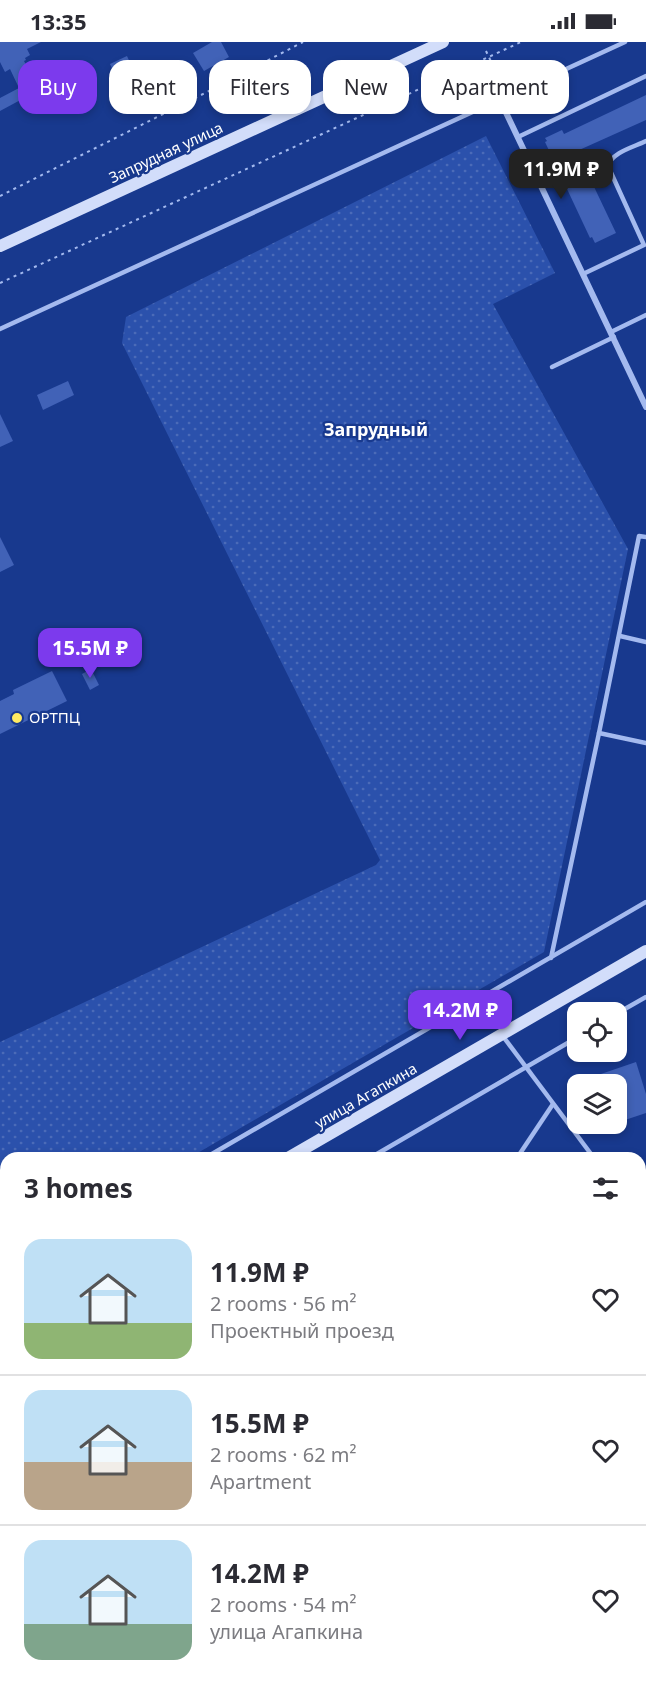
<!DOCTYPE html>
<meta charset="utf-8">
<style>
body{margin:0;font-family:"Noto Sans",sans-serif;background:#f2f2f3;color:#2b2b33;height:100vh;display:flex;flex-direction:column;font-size:22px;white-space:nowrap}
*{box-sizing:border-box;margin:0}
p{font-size:20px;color:#7c7c81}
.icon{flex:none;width:33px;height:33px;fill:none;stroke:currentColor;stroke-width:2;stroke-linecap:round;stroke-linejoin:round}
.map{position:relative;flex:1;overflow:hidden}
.panel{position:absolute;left:0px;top:1110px;width:646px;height:536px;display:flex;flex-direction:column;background:#fff;border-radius:18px 18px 0 0;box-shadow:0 3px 9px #0003}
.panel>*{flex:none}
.hud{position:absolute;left:18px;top:18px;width:610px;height:54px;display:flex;gap:12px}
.buttons{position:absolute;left:567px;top:960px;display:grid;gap:12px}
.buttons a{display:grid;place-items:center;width:60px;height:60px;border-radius:12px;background:#fff;box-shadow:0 3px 9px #0003;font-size:30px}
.price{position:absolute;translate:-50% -51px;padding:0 14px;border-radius:12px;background:#7c3aed;color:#fff;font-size:20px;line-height:39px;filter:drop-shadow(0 2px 3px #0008)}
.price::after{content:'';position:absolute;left:50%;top:36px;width:18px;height:14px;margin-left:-9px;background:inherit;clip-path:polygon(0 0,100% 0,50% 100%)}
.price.current{background:#222;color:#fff}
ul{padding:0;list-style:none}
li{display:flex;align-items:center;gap:18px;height:150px;padding:0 24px}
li+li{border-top:2px solid #e1e1e2}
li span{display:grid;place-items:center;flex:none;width:168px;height:120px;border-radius:18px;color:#555}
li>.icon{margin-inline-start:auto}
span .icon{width:72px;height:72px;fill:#fffc;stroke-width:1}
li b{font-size:26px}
h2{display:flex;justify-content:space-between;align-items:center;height:72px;padding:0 24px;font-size:26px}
.tag{padding:0 21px;border-radius:18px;background:#fff;box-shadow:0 3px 9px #0003;font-size:21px;line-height:54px}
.tag.current{background:#7c3aed;color:#fff}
.status{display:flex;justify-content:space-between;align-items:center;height:42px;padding:0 30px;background:#fff;direction:ltr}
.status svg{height:16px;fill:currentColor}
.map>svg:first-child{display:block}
</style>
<div class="status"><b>13:35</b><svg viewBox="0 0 49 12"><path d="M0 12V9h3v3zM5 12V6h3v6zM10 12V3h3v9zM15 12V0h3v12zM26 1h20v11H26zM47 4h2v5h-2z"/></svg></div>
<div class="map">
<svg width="646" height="1645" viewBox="0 0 646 1645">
<defs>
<pattern id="grass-dots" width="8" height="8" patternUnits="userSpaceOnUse" patternTransform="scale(1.5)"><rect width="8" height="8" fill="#2b51ac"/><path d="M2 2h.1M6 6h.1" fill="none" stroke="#4b6bb8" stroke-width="1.8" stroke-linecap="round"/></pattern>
<pattern id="water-ripples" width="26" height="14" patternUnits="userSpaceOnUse" patternTransform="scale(1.5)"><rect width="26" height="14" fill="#2a4181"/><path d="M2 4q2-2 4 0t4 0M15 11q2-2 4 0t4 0" fill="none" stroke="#4a5e94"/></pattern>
</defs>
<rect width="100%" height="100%" fill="#18398e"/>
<g fill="url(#grass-dots)">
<path d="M486,94L555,231L493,262L628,507L544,910L189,1116H6V1222L0,1225V1000L376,823L380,818L122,301L126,275Z"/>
<path d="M641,1311L646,1318V1498L641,1500Z"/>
<path d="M6,1502V1568L0,1573V1505H5Z"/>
<path d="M82,1640H262L247,1645H74Z"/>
</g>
<path fill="url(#water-ripples)" stroke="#97b2f1" stroke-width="1.5" d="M646,1604V1645H549L562,1640H640L641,1606Z"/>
<g fill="#4162b7">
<path d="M0,0H41L27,7L30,13L25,16L26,18L24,19L39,48L0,69V56L19,46L10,27L5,30L0,20Z"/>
<path d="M212,0H221L229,15L204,29L193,11Z"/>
<path d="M127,14L134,29L117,37L110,22Z"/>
<path d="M646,53V78L577,109L616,191L595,201L592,195L590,196L545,100L547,99L545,96L562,88L564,92Z"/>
<path d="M68,339L74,353L43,368L37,353Z"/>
<path d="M0,372L13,399L0,405Z"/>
<path d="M0,495L14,523L0,530Z"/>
<path d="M91,627L99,643L90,648L82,632Z"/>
<path d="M52,629L67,659L0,692V659L14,652L13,648Z"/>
<path d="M636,1020L646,1052V1071L616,1081V1042H601L598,1033Z"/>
</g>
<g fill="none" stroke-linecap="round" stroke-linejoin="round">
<g stroke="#a4baef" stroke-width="2" stroke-dasharray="3 4.5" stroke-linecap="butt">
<path d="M486,9L504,47"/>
<path d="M0,154L209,49L303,0"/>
<path d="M0,241L521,0"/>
</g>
<g stroke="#a4baef" stroke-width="4.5">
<path d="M518,95L646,34"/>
<path d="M583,232L644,203L608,124C612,110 634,105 646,99"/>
<path d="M0,287L625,0"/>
<path d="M611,290L646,273"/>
<path d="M552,325L614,295"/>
<path d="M620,594L646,600"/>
<path d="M599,691L646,701"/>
<path d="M551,916L599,691L639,494L646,495"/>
<path d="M616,972L646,955"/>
<path d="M502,993L594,1116"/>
<path d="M205,1116L646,860"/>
<path d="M370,1116L578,995"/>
<path d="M517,1116L553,1062"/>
<path d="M640,1177L646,1185"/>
<path d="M0,1234L6,1231"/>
<path d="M640,1302L646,1298"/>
<path d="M640,1303L646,1311"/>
<path d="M0,1329L6,1326"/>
<path d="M1,1467L6,1474"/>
<path d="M0,1493L6,1490"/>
<path d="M0,1586L6,1582"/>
</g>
<g stroke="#a4baef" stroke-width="6">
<path d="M500,58L646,365"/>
<path d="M640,1203L646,1199"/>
<path d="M0,1380L6,1388"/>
<path d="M67,1645L74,1640"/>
</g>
<g stroke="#d2ddfa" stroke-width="12">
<path d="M0,204L443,0"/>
<path d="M288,1116L646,909"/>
<path d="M0,1283L6,1280"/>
</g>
</g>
<circle fill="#ffeb62" stroke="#18398e" stroke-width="2" cx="17" cy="676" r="6"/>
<g text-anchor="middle" stroke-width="4.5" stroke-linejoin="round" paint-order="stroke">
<g font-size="15" fill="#fff" stroke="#18398e">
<text transform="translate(166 111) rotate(-25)" y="5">Запрудная улица</text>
<text transform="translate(366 1054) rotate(-30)" y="5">улица Агапкина</text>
</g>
<g font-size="15" fill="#fff" stroke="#18398e" text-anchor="start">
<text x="29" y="681">ОРТПЦ</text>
</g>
<g font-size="18" font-weight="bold" fill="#fff" stroke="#18398e">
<text x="376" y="394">Запрудный</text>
</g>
</g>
</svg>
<div class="buttons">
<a><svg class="icon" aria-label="locate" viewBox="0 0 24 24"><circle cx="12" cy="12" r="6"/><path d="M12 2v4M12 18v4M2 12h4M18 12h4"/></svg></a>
<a><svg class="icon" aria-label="layers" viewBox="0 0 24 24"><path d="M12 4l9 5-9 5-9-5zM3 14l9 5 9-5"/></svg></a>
</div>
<b class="price current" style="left:561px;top:158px">11.9M ₽</b>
<b class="price" style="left:90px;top:637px">15.5M ₽</b>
<b class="price" style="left:460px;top:999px">14.2M ₽</b>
<div class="hud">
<a class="tag current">Buy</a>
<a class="tag">Rent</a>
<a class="tag">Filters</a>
<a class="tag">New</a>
<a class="tag">Apartment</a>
</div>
<section class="panel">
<h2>3 homes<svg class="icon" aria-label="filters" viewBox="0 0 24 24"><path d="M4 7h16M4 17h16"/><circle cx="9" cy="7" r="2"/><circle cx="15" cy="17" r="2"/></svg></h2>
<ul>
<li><span style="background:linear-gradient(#bfe0f5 70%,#8fb573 0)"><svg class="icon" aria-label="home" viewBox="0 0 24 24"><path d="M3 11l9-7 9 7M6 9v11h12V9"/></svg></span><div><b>11.9M ₽</b><p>2 rooms · 56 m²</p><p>Проектный проезд</p></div><svg class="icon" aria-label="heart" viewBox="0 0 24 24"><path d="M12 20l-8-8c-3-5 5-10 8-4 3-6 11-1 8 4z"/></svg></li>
<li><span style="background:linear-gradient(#bfe0f5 60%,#b9a48a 0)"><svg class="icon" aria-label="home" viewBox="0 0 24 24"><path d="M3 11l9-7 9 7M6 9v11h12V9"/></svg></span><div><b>15.5M ₽</b><p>2 rooms · 62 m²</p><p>Apartment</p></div><svg class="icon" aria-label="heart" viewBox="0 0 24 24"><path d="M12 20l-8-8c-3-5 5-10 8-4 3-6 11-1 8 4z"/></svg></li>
<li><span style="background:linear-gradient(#bfe0f5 70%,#7fa58c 0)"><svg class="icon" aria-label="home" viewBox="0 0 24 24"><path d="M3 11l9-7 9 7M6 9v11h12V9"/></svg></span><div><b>14.2M ₽</b><p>2 rooms · 54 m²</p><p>улица Агапкина</p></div><svg class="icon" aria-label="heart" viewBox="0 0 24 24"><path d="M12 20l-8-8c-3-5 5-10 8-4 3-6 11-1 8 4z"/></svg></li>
</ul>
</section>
</div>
